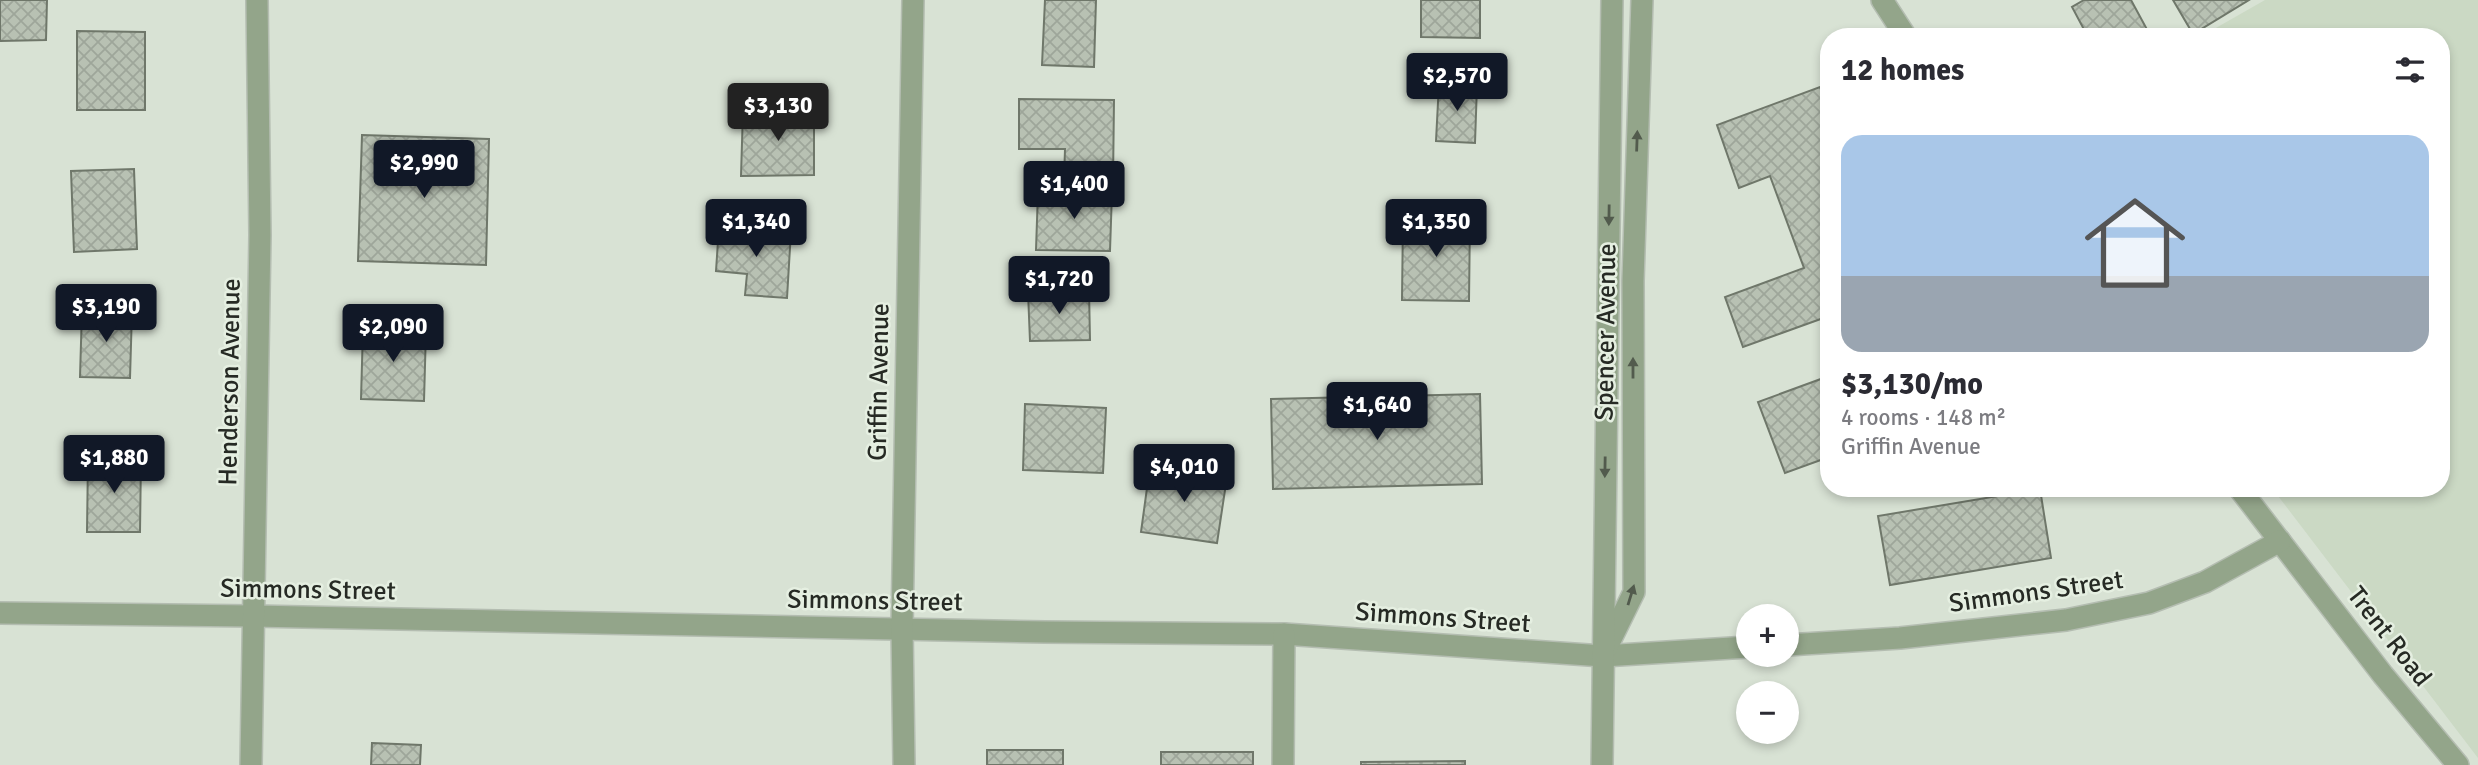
<!DOCTYPE html>
<meta charset="utf-8">
<style>
body{margin:0;font-family:Signika,sans-serif;background:#f2f2f3;color:#2b2b33;height:100vh;display:flex;flex-direction:column;font-size:26px;white-space:nowrap}
*{box-sizing:border-box;margin:0}
p{font-size:23px;color:#7c7c81}
.icon{flex:none;width:38px;height:38px;fill:none;stroke:currentColor;stroke-width:2;stroke-linecap:round;stroke-linejoin:round}
.map{position:relative;flex:1;overflow:hidden}
.drawer{position:absolute;left:1820px;top:28px;width:630px;height:469px;display:flex;flex-direction:column;background:#fff;border-radius:28px;box-shadow:0 4px 10px #0003}
.drawer>*{flex:none}
.controls{position:absolute;left:1736px;top:604px;display:grid;gap:14px}
.controls a{display:grid;place-items:center;width:63px;height:63px;border-radius:50%;background:#fff;box-shadow:0 4px 10px #0003;font-size:35px}
.price{position:absolute;translate:-50% -60px;padding:0 16px;border-radius:7px;background:#111827;color:#fff;font-size:23px;line-height:46px;filter:drop-shadow(0 2px 4px #0008)}
.price::after{content:'';position:absolute;left:50%;top:42px;width:21px;height:16px;margin-left:-10px;background:inherit;clip-path:polygon(0 0,100% 0,50% 100%)}
.price.on{background:#222;color:#fff}
ul{padding:0;list-style:none}
li{display:grid;align-content:center;gap:14px;height:371px;padding:0 21px}
li span{display:grid;place-items:center;height:217px;border-radius:21px;color:#555}
li>.icon{margin-inline-start:auto}
span .icon{width:126px;height:126px;fill:#fffc;stroke-width:1}
li b{font-size:30px}
h2{display:flex;justify-content:space-between;align-items:center;height:84px;padding:0 21px;font-size:30px}
.map>svg:first-child{display:block}
</style>
<div class="map">
<svg width="2478" height="765" viewBox="0 0 2478 765">
<defs>
<pattern id="building-cross-hatch" width="8" height="8" patternUnits="userSpaceOnUse" patternTransform="scale(1.75)"><rect width="8" height="8" fill="#b8c1b3"/><path d="M0 0l8 8M0 8l8-8" fill="none" stroke="#9ea69a"/></pattern>
</defs>
<rect width="100%" height="100%" fill="#d8e2d4"/>
<path fill="#cbd9c4" d="M2265,0H2478V758L2272,488H2441V37H2200Z"/>
<g fill="url(#building-cross-hatch)" stroke="#6f776a" stroke-width="2">
<path d="M0,0H47L46,40L0,41Z"/>
<path d="M1045,0H1096L1094,67L1042,65Z"/>
<path d="M1421,0H1480V38L1421,37Z"/>
<path d="M2084,0H2131L2150,35L2088,37L2072,7Z"/>
<path d="M2173,0H2249L2193,34Z"/>
<path d="M77,31L145,32V110H77Z"/>
<path d="M1439,83L1477,85L1475,143L1436,141Z"/>
<path d="M1820,87L1829,113V316L1743,347L1725,297L1804,268L1770,176L1739,188L1717,125Z"/>
<path d="M1019,99L1114,100L1113,181H1064L1065,149H1019Z"/>
<path d="M814,109V175L741,176L743,110Z"/>
<path d="M362,135L489,139L486,265L358,261Z"/>
<path d="M134,169L137,249L74,252L71,171Z"/>
<path d="M1038,191L1112,192L1110,251L1036,250Z"/>
<path d="M1403,217H1470L1469,301L1402,300Z"/>
<path d="M719,226L791,231L787,298L745,295L747,274L716,271Z"/>
<path d="M1089,290L1090,340L1030,341L1028,292Z"/>
<path d="M82,309L132,311L130,378L80,377Z"/>
<path d="M363,328L426,330L424,401L361,399Z"/>
<path d="M1829,376V457L1785,473L1758,402Z"/>
<path d="M1480,394L1482,484L1273,489L1271,399Z"/>
<path d="M1025,404L1106,408L1103,473L1023,470Z"/>
<path d="M88,457H141L140,532H87Z"/>
<path d="M1150,466L1227,477L1217,543L1141,532Z"/>
<path d="M2040,489L2051,558L1890,585L1878,516Z"/>
<path d="M372,743L421,745L420,765H371Z"/>
<rect x="987" y="750" width="76" height="15"/>
<rect x="1161" y="752" width="92" height="13"/>
<path d="M1465,761V765H1361V762Z"/>
</g>
<g fill="none" stroke-linecap="round" stroke-linejoin="round">
<defs>
<g id="minor">
<path d="M1882,0L1906,37"/>
<path d="M2239,488L2383,675L2458,765"/>
<path d="M0,613L252,616L1045,632L1284,634L1603,656L1748,647"/>
<path d="M1787,645L1900,638L2066,620L2149,603L2205,582L2280,541"/>
<path d="M1605,651L1634,592L1633,281L1642,0"/>
<path d="M251,765L260,235L257,0"/>
<path d="M904,765L902,628L913,0"/>
<path d="M1283,765L1284,634"/>
<path d="M1602,765L1612,0"/>
</g>
</defs>
<use href="#minor" stroke="#b4bdb1" stroke-width="24"/>
<use href="#minor" stroke="#93a58a" stroke-width="21"/>
</g>
<defs><path id="oneway-solid" d="M-6-.8H1V-3.2L6.5 0L1 3.2V.8H-6Z" transform="scale(1.75)"/></defs>
<g fill="#525b4d">
<use href="#oneway-solid" transform="translate(1637 141) rotate(-88)"/>
<use href="#oneway-solid" transform="translate(1609 215) rotate(91)"/>
<use href="#oneway-solid" transform="translate(1633 368) rotate(-90)"/>
<use href="#oneway-solid" transform="translate(1605 467) rotate(91)"/>
<use href="#oneway-solid" transform="translate(1631 595) rotate(-73)"/>
</g>
<g text-anchor="middle" stroke-width="5" stroke-linejoin="round" paint-order="stroke">
<g font-size="26" fill="#262a24" stroke="#e5efe1">
<text transform="translate(1605 332) rotate(-89)" y="9">Spencer Avenue</text>
<text transform="translate(229 382) rotate(-89)" y="9">Henderson Avenue</text>
<text transform="translate(878 382) rotate(-89)" y="9">Griffin Avenue</text>
<text transform="translate(308 589) rotate(1)" y="9">Simmons Street</text>
<text transform="translate(2036 591) rotate(-8)" y="9">Simmons Street</text>
<text transform="translate(875 600) rotate(1)" y="9">Simmons Street</text>
<text transform="translate(1443 617) rotate(4)" y="9">Simmons Street</text>
<text transform="translate(2390 636) rotate(52)" y="9">Trent Road</text>
</g>
</g>
</svg>
<div class="controls">
<a>+</a>
<a>−</a>
</div>
<b class="price" style="left:1457px;top:113px">$2,570</b>
<b class="price on" style="left:778px;top:143px">$3,130</b>
<b class="price" style="left:424px;top:200px">$2,990</b>
<b class="price" style="left:1074px;top:221px">$1,400</b>
<b class="price" style="left:756px;top:259px">$1,340</b>
<b class="price" style="left:1436px;top:259px">$1,350</b>
<b class="price" style="left:1059px;top:316px">$1,720</b>
<b class="price" style="left:106px;top:344px">$3,190</b>
<b class="price" style="left:393px;top:364px">$2,090</b>
<b class="price" style="left:1377px;top:442px">$1,640</b>
<b class="price" style="left:114px;top:495px">$1,880</b>
<b class="price" style="left:1184px;top:504px">$4,010</b>
<section class="drawer">
<h2>12 homes<svg class="icon" aria-label="filters" viewBox="0 0 24 24"><path d="M4 7h16M4 17h16"/><circle cx="9" cy="7" r="2"/><circle cx="15" cy="17" r="2"/></svg></h2>
<ul>
<li><span style="background:linear-gradient(#a9c7e8 65%,#9aa5b1 0)"><svg class="icon" aria-label="home" viewBox="0 0 24 24"><path d="M3 11l9-7 9 7M6 9v11h12V9"/></svg></span><div><b>$3,130/mo</b><p>4 rooms · 148 m²</p><p>Griffin Avenue</p></div></li>
</ul>
</section>
</div>
